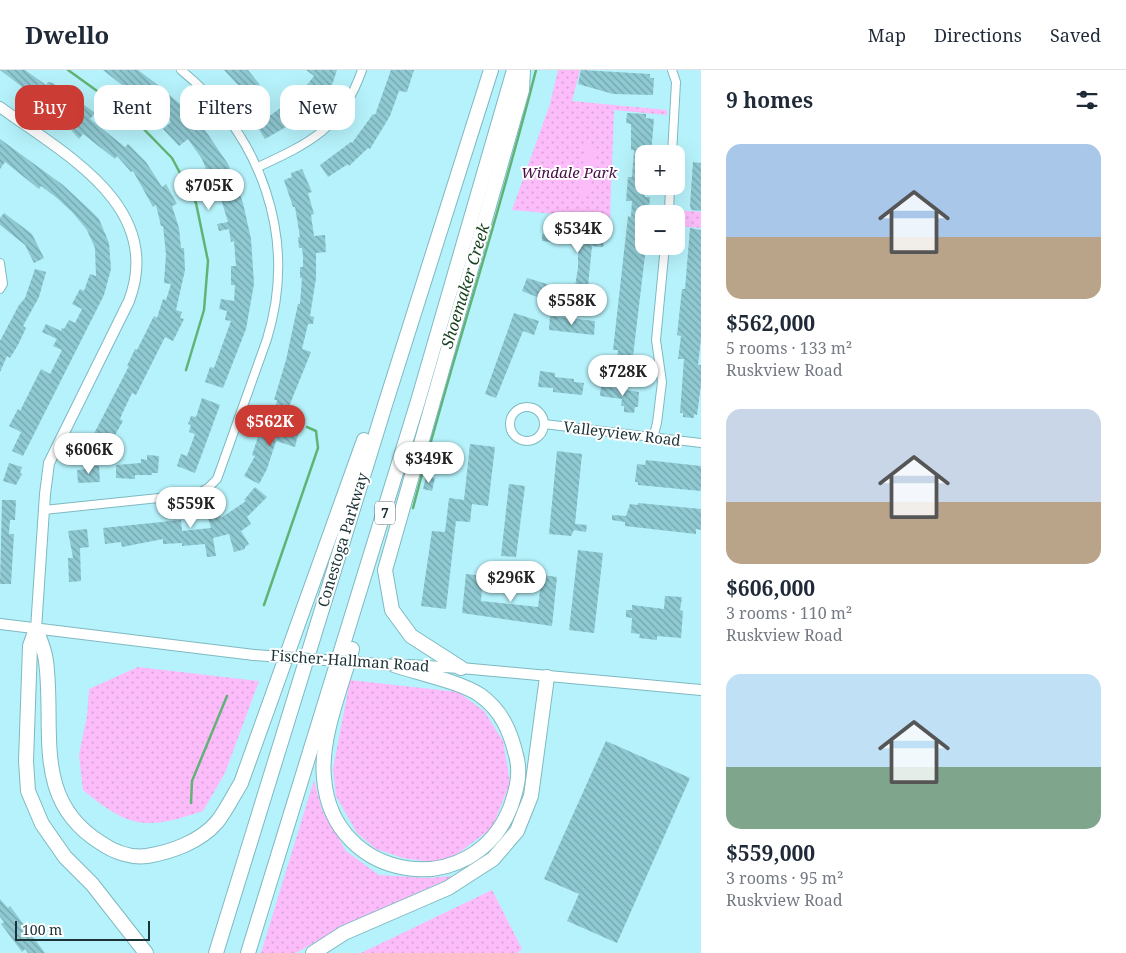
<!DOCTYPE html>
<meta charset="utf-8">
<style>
body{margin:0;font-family:"Noto Serif",serif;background:#f2f2f3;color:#1f2937;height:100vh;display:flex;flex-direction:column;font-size:19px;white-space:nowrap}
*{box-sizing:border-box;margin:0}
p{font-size:16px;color:#747a83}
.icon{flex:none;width:28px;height:28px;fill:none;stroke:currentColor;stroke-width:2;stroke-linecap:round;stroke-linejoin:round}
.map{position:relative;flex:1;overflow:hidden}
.details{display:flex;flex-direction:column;background:#fff;width:425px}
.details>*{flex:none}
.banner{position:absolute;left:15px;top:15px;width:475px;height:45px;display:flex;gap:10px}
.buttons{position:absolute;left:635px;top:75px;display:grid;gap:10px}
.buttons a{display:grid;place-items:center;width:50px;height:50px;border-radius:10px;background:#fff;box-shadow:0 5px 20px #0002;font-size:25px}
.scale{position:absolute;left:15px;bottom:12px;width:135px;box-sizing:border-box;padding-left:5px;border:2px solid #1b3337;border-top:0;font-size:14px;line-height:18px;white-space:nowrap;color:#1b3337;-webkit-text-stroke:4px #fff;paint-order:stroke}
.price{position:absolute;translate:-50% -42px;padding:0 11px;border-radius:18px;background:#fff;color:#222;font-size:16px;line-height:32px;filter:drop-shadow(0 1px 2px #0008)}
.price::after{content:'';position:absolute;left:50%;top:30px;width:15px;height:11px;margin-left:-8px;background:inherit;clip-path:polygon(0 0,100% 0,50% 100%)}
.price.current{background:#ca3c34;color:#fff}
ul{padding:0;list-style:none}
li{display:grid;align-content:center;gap:10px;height:265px;padding:0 25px}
li span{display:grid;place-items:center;height:155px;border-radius:15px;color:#555}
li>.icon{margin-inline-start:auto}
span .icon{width:90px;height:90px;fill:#fffc;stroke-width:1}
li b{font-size:21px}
h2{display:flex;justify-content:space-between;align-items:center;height:60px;padding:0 25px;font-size:21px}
.pill{padding:0 18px;border-radius:15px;background:#fff;box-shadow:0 5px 20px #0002;font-size:18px;line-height:45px}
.pill.current{background:#ca3c34;color:#fff}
header{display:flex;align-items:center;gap:30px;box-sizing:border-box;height:70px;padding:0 25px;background:#fff;border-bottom:1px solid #e0e1e3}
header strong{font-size:24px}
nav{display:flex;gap:28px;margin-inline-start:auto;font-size:18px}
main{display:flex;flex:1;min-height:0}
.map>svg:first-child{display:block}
</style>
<header>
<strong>Dwello</strong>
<nav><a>Map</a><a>Directions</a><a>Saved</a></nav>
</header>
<main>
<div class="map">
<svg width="701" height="883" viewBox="0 0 701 883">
<defs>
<pattern id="grass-dots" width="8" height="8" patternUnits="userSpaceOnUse" patternTransform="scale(1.25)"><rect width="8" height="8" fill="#fcbcfa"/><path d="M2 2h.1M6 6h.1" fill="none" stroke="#d7a2d7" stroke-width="1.8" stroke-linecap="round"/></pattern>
<pattern id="building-back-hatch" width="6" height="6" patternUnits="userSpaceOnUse" patternTransform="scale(1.25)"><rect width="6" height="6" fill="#8fc9d2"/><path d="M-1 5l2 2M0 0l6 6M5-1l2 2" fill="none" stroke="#74a4ab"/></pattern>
</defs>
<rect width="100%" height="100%" fill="#b6f2fb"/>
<g fill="url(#grass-dots)">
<path d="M558,0H580L572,31L667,40V45L614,40L610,149L512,140L550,34Z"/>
<path d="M677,140L701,142V158L676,156Z"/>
<path d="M138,597L259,611L225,703L203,741C146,760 130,759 83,720L79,685L87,646L89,619Z"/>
<path d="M350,610L458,622L484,641L503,671L510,713L492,758L452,788L430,792L403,788L376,779L357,763L336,726L333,699Z"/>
<path d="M314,710L322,740L346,781L379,805L426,808L455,806L342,857L296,883H261Z"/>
<path d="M492,820L522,879L517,883H361Z"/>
</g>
<path fill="#fcbcfa" d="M586,76L597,78L589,126L578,125Z"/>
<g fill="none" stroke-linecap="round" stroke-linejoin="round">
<g stroke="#61b375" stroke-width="2.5">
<path d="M68,0L129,44L172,88L196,133L208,191L204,240L186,300"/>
<path d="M413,438C451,291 499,147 536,0"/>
<path d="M264,535L318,378L316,361L307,357"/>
<path d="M191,733L192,711L227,626"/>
</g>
</g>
<g fill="url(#building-back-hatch)">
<path d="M0,0H25L46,15L48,12L53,13L64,21L60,26L78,40L83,34L95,43L90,49L125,77L128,74L146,92L162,117L166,114L177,134L172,136L179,158L181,178H184L185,200L176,240L182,242L180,248L184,249L173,271L165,267L136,325L132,323L122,344L120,349L123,351L100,391L84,383L129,296H127L135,279L137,280L154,246L157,248L163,229L166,230L171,214L164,213L166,184L163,156H161L156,135L153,137L133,101L131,102L117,86L115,89L83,64L79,69L70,59L72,55Z"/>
<path d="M103,0H138L163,19L194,47L207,63L228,94L236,114L243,133L251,169L254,214L246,259L223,318L205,312L210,297L214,298L231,251L225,250L227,241L219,239L221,229L234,231L235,215H231V196H236L234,171L231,172L229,159L219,161L217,154L228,152L218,119L210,106L206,108L203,101L206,99L202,89L188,69L179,76L163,59L171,52L167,46L151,32L150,33L129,17L127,19Z"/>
<path d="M224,0H248L260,15L254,20L257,24L247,32L235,18L239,16Z"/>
<path d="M306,0H337L332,15L305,46L265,69L255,53L267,45L268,47L289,32L298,22L300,24L314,6Z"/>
<path d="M391,0H414L407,22L399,21L390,46L370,79L368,78L349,96L348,94L328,107L320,95L351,72L352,73L373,44L375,45Z"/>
<path d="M581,0L650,4V8H654L653,25L613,24L578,14Z"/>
<path d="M627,43L646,44V48L654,49L651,84H644V122L645,127H650L649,140L644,139V177H646L633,286L637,287L635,306L615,304L618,280H613L628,146L631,147L632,131H626L628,107H632L634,80H631V54L626,53Z"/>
<path d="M0,69L63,115L90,140L99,149L109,173L111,199L104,225L23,386L12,381L21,362L9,356L18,339L20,341L41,299L50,304L62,280L53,276L57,269L42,262L46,254L61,261L62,258L64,259L69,250L75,253L82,239L72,234L80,219L84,221L90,204L96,206L95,178L87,160L73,143L57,128L41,116L39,119L5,92L0,99Z"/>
<path d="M693,92L701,93V141L691,140L690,135Z"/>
<path d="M302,99L312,122L308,123L314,144L311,145L314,166L325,165L326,182L316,183V208L310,246L314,247L313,254H308L302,279L311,282L286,344L275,340L277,330H274L286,290L298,234H300L302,208H300V197H303V186L302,178H299L298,167H300L295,137H293L284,110L292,107L291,103Z"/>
<path d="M4,143L32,164L44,188L34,193L25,175L0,155V148Z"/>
<path d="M547,156L605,162L603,177L592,176L586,236L572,235L578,198V175L542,171V164H546Z"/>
<path d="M690,158L701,160V269L698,295H701V315L697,345L694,344V348L683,347V343H680L684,289H678L681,266L677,265L682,219H685Z"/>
<path d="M35,199L46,202L39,227L23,256L26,258L18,275L10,288L7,286L0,302V271L19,235L25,228Z"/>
<path d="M527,208L547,214L542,229L522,221Z"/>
<path d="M514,243L539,251L534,265L523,261L496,328L485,324Z"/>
<path d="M550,246L595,251L594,265L549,260Z"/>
<path d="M540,301L555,303V307L574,309V312L584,313L582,325L553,322V318L538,317Z"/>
<path d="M601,316L639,322L638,337H635L634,343L624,342V336H621L622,329L600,326Z"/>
<path d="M202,328L220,335L195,403L177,396L181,384L187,386L195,364L189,362L191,355L188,354L191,346L196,347Z"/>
<path d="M294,344L300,346L296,360L299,361L295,377L276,371L267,399L259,414L244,406L255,386L252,385L263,352L288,361Z"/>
<path d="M470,374L495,377L488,436L472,434L470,452L456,451L446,539L421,536L432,461L445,462L449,428L464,430Z"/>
<path d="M557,381L582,384L575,454L587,455L586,462L574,460L571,466L549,464Z"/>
<path d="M147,385L159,386L158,403H152V405H135V409L116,408V395L141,393V389L147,390Z"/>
<path d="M646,390L701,396V421L638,415V412H635L637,394L645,395Z"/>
<path d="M9,393L22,397L20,403L22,404L16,415L3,411Z"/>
<path d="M86,396H99L100,412L78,413L77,400L86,399Z"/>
<path d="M426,406L435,408L432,421L423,419Z"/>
<path d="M509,414L525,416L516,487L501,486Z"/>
<path d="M255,417L267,427L247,447L251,454L241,461L249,474L245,477V479L234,482L229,464L213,468L216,486L207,487L205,474L182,476V473L163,474V469L122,477L121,472L105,474L103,458L181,450L182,461L211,458L208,448L220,445L221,448L246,431L244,430Z"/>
<path d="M2,430H16L15,450H10L9,464H14L11,514H0Z"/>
<path d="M638,433L701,439V460L696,459V464L625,456V452L612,450V445L626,446L630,434L638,435Z"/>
<path d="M87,459L89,477L80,478L81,511L69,512L68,488H73L68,461Z"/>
<path d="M578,480L603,483L594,563L569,560Z"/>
<path d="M466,504L483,506L481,531L538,537L542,505L557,507L552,556L462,543Z"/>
<path d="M665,526L682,527L680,540L683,541L681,568L657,566V570L639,568L640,564L631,563L632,548L626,547V540H632V535L664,539Z"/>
<path d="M606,671L690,708L617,873L567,851L579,824L544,809Z"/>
<path d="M0,829L8,838L10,836L16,844L45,883H28L25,879L22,882L1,854L4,852L0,847Z"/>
</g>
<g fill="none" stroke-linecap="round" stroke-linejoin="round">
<defs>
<g id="street">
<path d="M672,84L676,12L672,0"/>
<path d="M258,97C310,73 342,58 362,0"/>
<path d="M669,144L670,116"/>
<path d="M0,193L3,214L0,219"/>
<circle cx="527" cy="354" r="17"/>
<path d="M544,354L701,373"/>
<path d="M653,368L657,353L662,312L656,270L665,176"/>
<path d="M44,440L197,424L208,418L217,409L267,269C298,168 262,66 181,0"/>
</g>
<g id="secondary">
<path d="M0,37C64,84 165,136 129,231L49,393L45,424L36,559"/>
<path d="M0,554L254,585"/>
<path d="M408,595L461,598L701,620"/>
</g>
<g id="highway">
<path d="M36,559C40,569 45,581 46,591C55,659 31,730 101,773C114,782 131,788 147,786C171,782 200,772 217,752C226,741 233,726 241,713L364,370"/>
<path d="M36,559L30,576L26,691L28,721L42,754L65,787L92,814L146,883"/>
<path d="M352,579C341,618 320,668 324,708C332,813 474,834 511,736C517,718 521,703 516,685C510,660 501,640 480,625C461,612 418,603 394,595"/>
<path d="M461,598L411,566L392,540L385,500L522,20L523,0"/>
<path d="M216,883L385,335L491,0"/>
<path d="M248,883L418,331L514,0"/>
<path d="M313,883L344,863L448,818L493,789L517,761L531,726L547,607"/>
</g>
</defs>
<use href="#street" stroke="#7eb9c1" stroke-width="10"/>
<use href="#secondary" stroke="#7eb9c1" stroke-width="12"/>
<use href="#highway" stroke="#7eb9c1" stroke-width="16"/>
<use href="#street" stroke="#fff" stroke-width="8"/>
<use href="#secondary" stroke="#fff" stroke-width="10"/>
<use href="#highway" stroke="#fff" stroke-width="14"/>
<defs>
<path id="secondary-bridge" d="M254,585L394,595"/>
</defs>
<use href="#secondary-bridge" stroke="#7eb9c1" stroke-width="12" stroke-linecap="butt"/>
<use href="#secondary-bridge" stroke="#fff" stroke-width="10"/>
</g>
<g text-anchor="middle" stroke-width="4" stroke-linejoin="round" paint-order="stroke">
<rect fill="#fff" stroke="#5f7073" stroke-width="1" x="375" y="431.5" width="20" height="23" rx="4"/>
<g font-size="14" font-weight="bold" fill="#1b3337">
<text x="385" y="448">7</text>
</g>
<g font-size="15" font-style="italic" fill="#470d47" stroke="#fff">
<text x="569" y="108">Windale Park</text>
</g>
<g font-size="15" fill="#1b3337" stroke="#fff">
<text transform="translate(622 364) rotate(7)" y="5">Valleyview Road</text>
<text transform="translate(343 470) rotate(-73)" y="5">Conestoga Parkway</text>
<text transform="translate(350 591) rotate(4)" y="5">Fischer-Hallman Road</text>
</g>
<g font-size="16" font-style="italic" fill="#143f1d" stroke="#fff">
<text transform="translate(465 216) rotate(-73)" y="6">Shoemaker Creek</text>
</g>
</g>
</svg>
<div class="buttons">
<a>+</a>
<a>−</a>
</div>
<div class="scale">100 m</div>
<b class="price" style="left:209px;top:141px">$705K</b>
<b class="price" style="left:578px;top:184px">$534K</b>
<b class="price" style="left:572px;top:256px">$558K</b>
<b class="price" style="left:623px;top:327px">$728K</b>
<b class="price current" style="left:270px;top:377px">$562K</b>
<b class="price" style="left:89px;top:405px">$606K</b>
<b class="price" style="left:429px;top:414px">$349K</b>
<b class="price" style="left:191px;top:459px">$559K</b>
<b class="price" style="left:511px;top:533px">$296K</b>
<div class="banner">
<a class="pill current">Buy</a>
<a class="pill">Rent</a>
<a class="pill">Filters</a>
<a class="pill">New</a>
</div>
</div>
<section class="details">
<h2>9 homes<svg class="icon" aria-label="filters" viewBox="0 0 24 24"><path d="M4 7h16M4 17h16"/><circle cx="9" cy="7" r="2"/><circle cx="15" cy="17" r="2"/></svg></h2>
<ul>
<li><span style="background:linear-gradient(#a9c7e8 60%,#b9a48a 0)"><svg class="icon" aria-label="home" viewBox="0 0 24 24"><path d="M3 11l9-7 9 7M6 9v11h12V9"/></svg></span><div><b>$562,000</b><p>5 rooms · 133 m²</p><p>Ruskview Road</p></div></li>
<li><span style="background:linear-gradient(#c9d6e8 60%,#b9a48a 0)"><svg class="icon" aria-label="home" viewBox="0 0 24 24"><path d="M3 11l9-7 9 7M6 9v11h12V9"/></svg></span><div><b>$606,000</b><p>3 rooms · 110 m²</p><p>Ruskview Road</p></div></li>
<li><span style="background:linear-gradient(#bfe0f5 60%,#7fa58c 0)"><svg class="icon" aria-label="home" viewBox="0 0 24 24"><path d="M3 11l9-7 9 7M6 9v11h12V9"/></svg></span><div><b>$559,000</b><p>3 rooms · 95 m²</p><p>Ruskview Road</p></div></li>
</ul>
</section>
</main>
